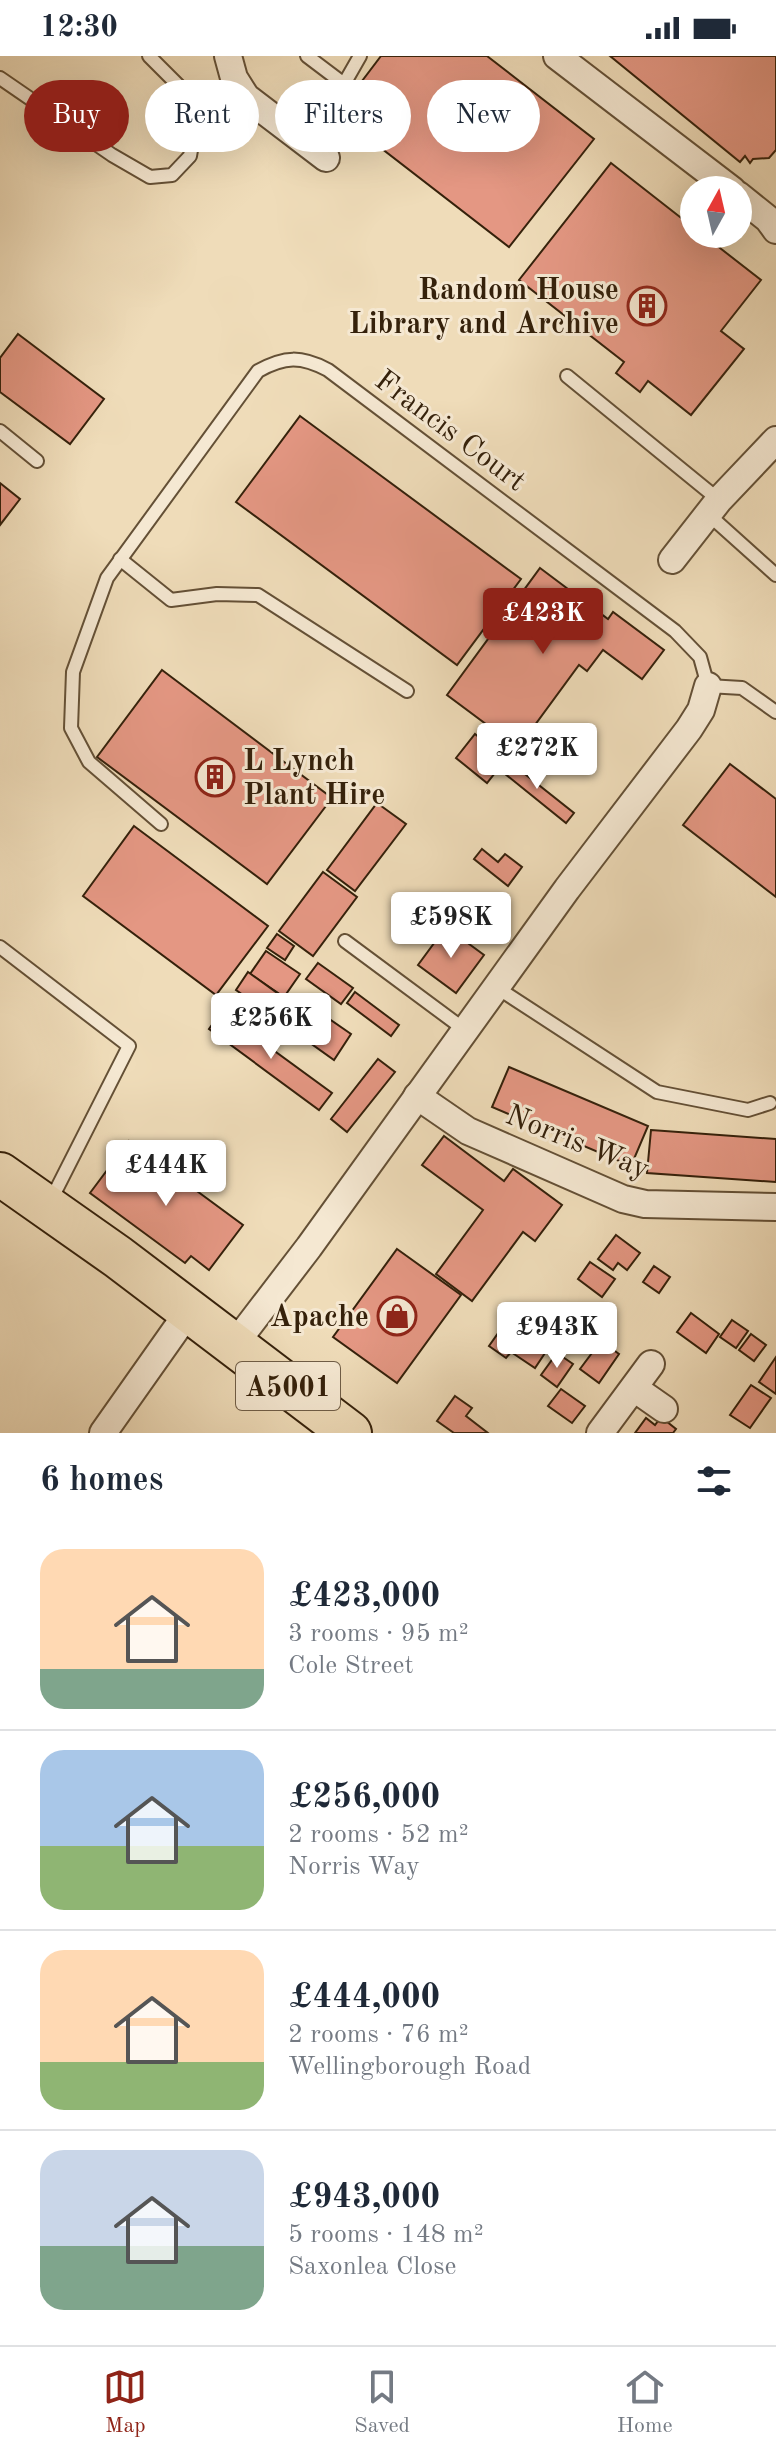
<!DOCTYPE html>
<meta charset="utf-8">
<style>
body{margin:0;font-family:"Old Standard TT",serif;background:#f2f2f3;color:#1f2937;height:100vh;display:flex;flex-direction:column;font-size:30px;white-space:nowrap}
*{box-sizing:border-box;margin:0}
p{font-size:26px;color:#747a83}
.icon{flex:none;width:44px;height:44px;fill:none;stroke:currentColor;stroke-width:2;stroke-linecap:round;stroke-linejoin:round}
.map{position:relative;height:1377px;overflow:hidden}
.details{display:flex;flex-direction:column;background:#fff;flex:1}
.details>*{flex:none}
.banner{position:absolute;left:24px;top:24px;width:728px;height:72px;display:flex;gap:16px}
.needle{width:52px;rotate:8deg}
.buttons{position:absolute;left:680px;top:120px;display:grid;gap:16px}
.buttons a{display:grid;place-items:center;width:72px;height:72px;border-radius:50%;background:#fff;box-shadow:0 8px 32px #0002;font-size:40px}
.price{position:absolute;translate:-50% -68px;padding:0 18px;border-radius:8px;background:#fff;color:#222;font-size:26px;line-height:52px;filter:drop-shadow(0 2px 4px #0008)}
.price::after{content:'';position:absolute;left:50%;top:48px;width:24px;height:18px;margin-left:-12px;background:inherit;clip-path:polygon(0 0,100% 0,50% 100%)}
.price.on{background:#8f2418;color:#fff}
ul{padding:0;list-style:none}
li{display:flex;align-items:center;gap:24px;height:200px;padding:0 40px}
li+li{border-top:2px solid #e0e1e3}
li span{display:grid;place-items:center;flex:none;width:224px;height:160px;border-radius:24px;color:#555}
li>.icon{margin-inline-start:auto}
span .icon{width:96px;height:96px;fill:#fffc;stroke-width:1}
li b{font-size:34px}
h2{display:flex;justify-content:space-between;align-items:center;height:96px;padding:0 40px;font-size:34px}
.chip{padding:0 28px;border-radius:36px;background:#fff;box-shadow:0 8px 32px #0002;font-size:28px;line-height:72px}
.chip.on{background:#8f2418;color:#fff}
.status{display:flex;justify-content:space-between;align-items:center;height:56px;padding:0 40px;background:#fff;direction:ltr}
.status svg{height:22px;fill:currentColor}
.dock{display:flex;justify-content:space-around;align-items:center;height:112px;border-top:2px solid #e0e1e3;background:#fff;font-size:22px;color:#747a83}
.dock a{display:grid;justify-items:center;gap:4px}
.dock .on{color:#8f2418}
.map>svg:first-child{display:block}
</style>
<div class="status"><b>12:30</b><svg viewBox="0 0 49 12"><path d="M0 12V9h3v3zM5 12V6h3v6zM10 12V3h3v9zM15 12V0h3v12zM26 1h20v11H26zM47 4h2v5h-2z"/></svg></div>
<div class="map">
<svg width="776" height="1377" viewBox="0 0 776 1377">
<rect width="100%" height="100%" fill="#efdcb9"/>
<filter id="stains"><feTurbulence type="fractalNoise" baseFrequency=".0025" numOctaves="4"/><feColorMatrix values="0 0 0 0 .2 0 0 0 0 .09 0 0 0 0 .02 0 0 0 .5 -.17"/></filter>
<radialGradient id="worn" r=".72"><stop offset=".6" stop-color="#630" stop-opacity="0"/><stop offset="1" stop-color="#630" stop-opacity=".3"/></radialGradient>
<g fill="#e49783" stroke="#35210b" stroke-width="2">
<path d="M381,0H487L594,83L509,191L337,58Z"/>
<path d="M610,0H776V94L769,102L753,103L750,107L745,100L740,106Z"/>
<path d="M611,107L694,172V178H702L761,224L721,275L744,293L691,359L648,325L640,336L616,317L624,306L519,224Z"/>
<path d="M18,278L104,343L70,388L0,336V302Z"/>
<path d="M300,360L521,523L457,609L236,446Z"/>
<path d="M0,427L20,443L0,469Z"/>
<path d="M540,512L608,563L613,556L664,594L642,623L603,594L587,615L579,609L518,692L447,639Z"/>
<path d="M162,614L332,742L267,828L97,701Z"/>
<path d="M475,678L506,703L487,727L456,702Z"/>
<path d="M506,703L574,757L566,767L499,713Z"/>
<path d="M730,708L776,743V841L683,769Z"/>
<path d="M377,747L406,768L355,835L327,814Z"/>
<path d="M134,770L268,870L216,939L83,840Z"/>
<path d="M482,793L498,806L505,798L522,811L508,830L474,803Z"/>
<path d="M323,816L357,841L313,900L279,875Z"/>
<path d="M446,871L484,899L456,937L418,909Z"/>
<path d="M277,878L294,890L285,904L267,892Z"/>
<path d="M266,895L300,918L284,941L250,918Z"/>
<path d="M318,907L353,932L341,948L306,923Z"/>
<path d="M248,916L294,949L299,942L351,978L334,1004L236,934Z"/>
<path d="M355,936L399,969L391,980L347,947Z"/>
<path d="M221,956L332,1037L319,1054L209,973Z"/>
<path d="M378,1003L395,1016L347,1076L331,1063Z"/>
<path d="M509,1011L648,1070L631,1110L492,1051Z"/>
<path d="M651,1074L776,1083V1126L647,1117Z"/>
<path d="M444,1080L504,1125L513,1113L562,1149L535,1185L523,1176L472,1245L436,1218L483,1154L422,1109Z"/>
<path d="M129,1085L243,1169L209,1214L191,1200L185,1207L90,1137Z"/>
<path d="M616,1179L640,1197L627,1214L618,1207L613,1214L598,1203Z"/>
<path d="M397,1193L461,1239L397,1327L333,1281Z"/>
<path d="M590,1206L615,1223L602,1241L578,1223Z"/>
<path d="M654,1210L670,1221L659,1237L643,1226Z"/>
<path d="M691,1257L719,1278L706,1297L677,1276Z"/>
<path d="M732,1264L748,1275L736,1292L720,1281Z"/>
<path d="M506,1266L547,1294L535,1312L511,1296L506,1302L489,1290Z"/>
<path d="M751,1278L766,1289L754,1305L739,1294Z"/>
<path d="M601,1285L619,1298L599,1327L580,1313Z"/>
<path d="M557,1297L573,1308L557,1331L541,1319Z"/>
<path d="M776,1301V1338L759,1326Z"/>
<path d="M751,1329L771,1342L750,1372L730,1359Z"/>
<path d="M561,1333L585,1350L572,1367L548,1350Z"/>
<path d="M455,1340L472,1352L466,1360L488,1377H454L437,1365Z"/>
<path d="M661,1361L676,1373L673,1377H635L646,1362L655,1369Z"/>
</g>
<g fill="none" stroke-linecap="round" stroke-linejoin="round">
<defs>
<g id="lane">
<path d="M307,0L344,28"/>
<path d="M0,22L112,99L150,121L172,119L190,100L195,71L183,34L149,0"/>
<path d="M301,84L344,28L360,0"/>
<path d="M567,320L719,444"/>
<path d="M0,375L37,405"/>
<path d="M708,458L776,519"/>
<path d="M120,503L171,544L217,538L258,539L407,635"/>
<path d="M161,768L89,706L71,672L73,616L107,522L258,315C285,300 301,300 328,314L675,575L700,601L708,630L742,632L776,656"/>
<path d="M345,885L465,974"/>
<path d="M0,891L129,990L51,1144"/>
<path d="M496,931L657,1036L748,1054L770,1047"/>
</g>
<g id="street">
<path d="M228,0L234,22L246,41L326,102"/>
<path d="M557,0L732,134"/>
<path d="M738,139L768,163L776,174"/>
<path d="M672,504L719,444L776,384"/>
<path d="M417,1040L468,1075L623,1143L645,1148L776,1151"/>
<path d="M234,1289L309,1191L567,833L689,673L701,654L708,630"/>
<path d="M634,1332L664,1353"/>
<path d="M103,1377L189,1255"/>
<path d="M600,1377L651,1308"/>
</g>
<path id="primary" d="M0,1118L118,1201L350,1377"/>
</defs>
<use href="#lane" stroke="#645036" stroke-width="16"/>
<use href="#street" stroke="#645036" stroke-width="30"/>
<use href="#primary" stroke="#35210b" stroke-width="46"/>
<use href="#lane" stroke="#f5e8d2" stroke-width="12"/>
<use href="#street" stroke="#f5e8d2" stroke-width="26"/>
<use href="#primary" stroke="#efdcb9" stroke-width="42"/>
</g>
<defs>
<symbol id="building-ring" viewBox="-11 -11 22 22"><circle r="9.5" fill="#f5e8d2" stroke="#8f2418" stroke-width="1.5"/><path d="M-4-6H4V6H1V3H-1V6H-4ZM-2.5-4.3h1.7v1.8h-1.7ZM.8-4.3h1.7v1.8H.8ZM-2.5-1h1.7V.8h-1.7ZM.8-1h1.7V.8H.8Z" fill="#8f2418"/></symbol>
<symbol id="shop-ring" viewBox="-11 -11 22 22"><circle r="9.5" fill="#f5e8d2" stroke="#8f2418" stroke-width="1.5"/><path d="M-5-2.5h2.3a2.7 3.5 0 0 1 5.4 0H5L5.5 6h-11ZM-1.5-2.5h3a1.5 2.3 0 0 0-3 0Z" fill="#8f2418"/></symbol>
</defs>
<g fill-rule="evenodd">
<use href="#building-ring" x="625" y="228" width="44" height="44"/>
<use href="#building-ring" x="193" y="699" width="44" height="44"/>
<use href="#shop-ring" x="375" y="1238" width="44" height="44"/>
</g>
<g text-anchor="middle" stroke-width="6" stroke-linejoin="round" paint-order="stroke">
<rect fill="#f5e8d2" stroke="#6f5d47" stroke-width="2" x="236" y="1306" width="104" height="48" rx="6"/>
<g font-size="28" font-weight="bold" fill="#35210b">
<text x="288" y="1340">A5001</text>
</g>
<g font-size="30" font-weight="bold" fill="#35210b" stroke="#f5e8d2" text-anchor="end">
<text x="619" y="243">Random House<tspan x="619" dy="34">Library and Archive</tspan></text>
<text x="243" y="714" text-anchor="start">L Lynch<tspan x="243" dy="34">Plant Hire</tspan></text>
<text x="369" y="1270">Apache</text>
</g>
<g font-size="30" fill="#35210b" stroke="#f5e8d2">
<text transform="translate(451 374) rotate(37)" y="10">Francis Court</text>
<text transform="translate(578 1085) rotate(22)" y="10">Norris Way</text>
</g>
</g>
<rect width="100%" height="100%" filter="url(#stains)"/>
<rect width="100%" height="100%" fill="url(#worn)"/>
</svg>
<div class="buttons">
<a><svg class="needle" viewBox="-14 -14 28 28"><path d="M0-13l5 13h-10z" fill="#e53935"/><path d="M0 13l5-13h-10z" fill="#747a83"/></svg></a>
</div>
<b class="price on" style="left:543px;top:600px">£423K</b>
<b class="price" style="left:537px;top:735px">£272K</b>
<b class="price" style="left:451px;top:904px">£598K</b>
<b class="price" style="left:271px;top:1005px">£256K</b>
<b class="price" style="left:166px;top:1152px">£444K</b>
<b class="price" style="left:557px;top:1314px">£943K</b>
<div class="banner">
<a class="chip on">Buy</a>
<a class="chip">Rent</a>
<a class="chip">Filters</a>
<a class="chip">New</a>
</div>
</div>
<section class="details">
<h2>6 homes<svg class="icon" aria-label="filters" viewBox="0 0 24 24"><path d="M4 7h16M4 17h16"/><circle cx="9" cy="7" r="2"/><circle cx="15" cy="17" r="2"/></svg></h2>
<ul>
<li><span style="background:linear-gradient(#ffd9b3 75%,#7fa58c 0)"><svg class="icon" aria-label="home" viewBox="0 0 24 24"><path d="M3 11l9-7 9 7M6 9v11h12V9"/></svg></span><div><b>£423,000</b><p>3 rooms · 95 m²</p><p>Cole Street</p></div></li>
<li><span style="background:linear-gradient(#a9c7e8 60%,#8fb573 0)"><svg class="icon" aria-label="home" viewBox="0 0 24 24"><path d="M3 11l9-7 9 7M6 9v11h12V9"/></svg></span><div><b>£256,000</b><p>2 rooms · 52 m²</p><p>Norris Way</p></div></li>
<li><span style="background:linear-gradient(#ffd9b3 70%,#8fb573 0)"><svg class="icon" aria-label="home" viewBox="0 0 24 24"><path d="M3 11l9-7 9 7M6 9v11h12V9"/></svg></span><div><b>£444,000</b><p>2 rooms · 76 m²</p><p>Wellingborough Road</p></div></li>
<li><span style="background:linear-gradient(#c9d6e8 60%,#7fa58c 0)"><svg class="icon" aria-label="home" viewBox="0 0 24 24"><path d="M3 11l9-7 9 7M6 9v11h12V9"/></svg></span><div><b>£943,000</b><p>5 rooms · 148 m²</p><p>Saxonlea Close</p></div></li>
</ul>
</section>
<nav class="dock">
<a class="on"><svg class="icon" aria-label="map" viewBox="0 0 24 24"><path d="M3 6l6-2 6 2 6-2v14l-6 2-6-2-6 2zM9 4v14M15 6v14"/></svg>Map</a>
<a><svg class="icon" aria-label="saved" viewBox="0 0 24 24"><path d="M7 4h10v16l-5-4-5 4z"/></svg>Saved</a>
<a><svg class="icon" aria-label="home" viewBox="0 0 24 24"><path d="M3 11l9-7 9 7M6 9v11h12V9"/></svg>Home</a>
</nav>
